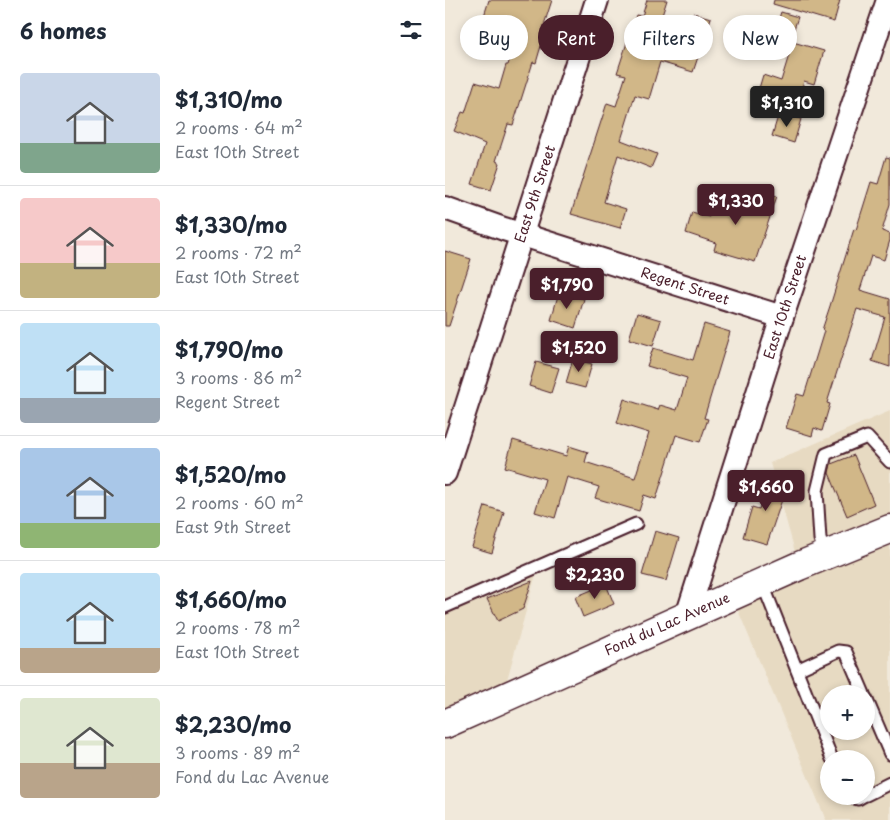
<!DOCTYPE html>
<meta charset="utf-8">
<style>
body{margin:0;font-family:"Playpen Sans",sans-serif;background:#f2f2f3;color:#1f2937;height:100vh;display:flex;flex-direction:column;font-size:19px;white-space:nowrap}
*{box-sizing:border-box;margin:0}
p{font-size:16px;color:#747a83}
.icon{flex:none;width:28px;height:28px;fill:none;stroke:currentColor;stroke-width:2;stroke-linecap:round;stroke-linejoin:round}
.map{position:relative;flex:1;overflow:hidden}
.panel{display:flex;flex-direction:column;background:#fff;width:445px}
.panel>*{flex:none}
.top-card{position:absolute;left:15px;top:15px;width:355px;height:45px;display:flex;gap:10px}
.buttons{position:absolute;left:375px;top:685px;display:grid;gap:10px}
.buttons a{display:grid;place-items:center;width:55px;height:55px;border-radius:50%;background:#fff;box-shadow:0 2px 8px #0003;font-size:25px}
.price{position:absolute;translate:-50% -42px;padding:0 11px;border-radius:5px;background:#4a1f2b;color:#fff;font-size:16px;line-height:32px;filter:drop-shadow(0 1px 2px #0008)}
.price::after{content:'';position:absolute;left:50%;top:30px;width:15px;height:11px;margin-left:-8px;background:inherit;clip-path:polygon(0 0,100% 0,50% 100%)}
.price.active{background:#222;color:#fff}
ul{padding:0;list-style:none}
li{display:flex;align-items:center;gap:15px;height:125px;padding:0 20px}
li+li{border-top:1px solid #e0e1e3}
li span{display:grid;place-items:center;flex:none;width:140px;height:100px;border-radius:5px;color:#555}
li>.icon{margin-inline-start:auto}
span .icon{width:60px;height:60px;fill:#fffc;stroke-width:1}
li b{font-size:21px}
h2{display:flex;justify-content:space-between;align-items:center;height:60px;padding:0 20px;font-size:21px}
.chip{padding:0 18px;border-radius:22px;background:#fff;box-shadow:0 2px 8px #0003;font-size:18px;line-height:45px}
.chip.active{background:#4a1f2b;color:#fff}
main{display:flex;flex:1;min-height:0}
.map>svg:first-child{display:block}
</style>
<main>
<section class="panel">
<h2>6 homes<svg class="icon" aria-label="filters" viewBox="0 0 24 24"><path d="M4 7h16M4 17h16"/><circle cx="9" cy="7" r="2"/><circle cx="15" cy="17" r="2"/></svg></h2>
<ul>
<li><span style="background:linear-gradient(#c9d6e8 70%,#7fa58c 0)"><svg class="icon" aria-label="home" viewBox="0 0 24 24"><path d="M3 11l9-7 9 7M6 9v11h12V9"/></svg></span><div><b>$1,310/mo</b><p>2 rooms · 64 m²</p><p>East 10th Street</p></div></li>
<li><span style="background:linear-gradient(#f6c9c9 65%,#c2b280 0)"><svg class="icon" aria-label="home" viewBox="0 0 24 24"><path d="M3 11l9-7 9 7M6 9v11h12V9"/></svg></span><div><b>$1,330/mo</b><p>2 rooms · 72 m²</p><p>East 10th Street</p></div></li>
<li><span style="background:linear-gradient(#bfe0f5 75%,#9aa5b1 0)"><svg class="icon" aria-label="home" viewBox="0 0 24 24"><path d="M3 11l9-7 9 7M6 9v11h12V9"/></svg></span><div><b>$1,790/mo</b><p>3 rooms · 86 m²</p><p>Regent Street</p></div></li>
<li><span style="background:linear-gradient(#a9c7e8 75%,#8fb573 0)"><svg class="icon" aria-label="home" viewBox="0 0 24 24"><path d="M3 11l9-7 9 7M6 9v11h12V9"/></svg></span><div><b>$1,520/mo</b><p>2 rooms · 60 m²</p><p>East 9th Street</p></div></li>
<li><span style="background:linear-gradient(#bfe0f5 75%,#b9a48a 0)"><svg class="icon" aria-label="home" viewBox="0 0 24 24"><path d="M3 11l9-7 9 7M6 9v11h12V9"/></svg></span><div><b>$1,660/mo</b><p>2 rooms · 78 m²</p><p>East 10th Street</p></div></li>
<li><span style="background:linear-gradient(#dfe7d0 65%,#b9a48a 0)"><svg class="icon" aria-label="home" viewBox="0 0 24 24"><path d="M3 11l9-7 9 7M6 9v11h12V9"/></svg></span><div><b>$2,230/mo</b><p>3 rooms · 89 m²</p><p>Fond du Lac Avenue</p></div></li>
</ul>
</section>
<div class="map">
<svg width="445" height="820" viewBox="0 0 445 820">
<rect width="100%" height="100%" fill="#f1e9db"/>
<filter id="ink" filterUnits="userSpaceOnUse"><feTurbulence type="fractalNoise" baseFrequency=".02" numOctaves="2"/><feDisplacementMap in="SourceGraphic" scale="10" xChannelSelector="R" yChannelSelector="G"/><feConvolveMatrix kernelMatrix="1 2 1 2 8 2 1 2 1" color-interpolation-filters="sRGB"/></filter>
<g filter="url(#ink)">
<g fill="#e7dac2" fill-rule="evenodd">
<path d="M445,411V820H381L287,596L354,566L325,463ZM384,694H421V731H384ZM384,759H421V796H384Z"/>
<path d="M93,567L57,698L0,724V607Z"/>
</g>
<g fill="#d1b788" stroke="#4a1f2b">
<path d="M44,0H107L97,31L100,32L91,63L88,62L68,125L63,124L51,161L55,163L46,190L27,184L40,144L9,131L17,112L20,113L30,82L54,89L61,65H63L74,30L38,19Z"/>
<path d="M202,0H222L209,40L237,49L248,13L266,18L248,72L215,62L204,99L190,95L176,140L212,154L206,168L173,155L159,202L181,209L175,228L126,214L162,103L171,106L181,75L172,73L191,15L197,16Z"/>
<path d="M329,0H395L389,22L328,4Z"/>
<path d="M336,12L353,17L347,35L330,30Z"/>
<path d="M348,42L379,51L369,84L359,81L351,107L312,95L318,75L336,81Z"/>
<path d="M334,113L356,119L349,143L327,136Z"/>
<path d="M441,157L445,158V204L437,231L445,234V240L439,260L426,256L415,290L445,299V367L427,361L440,317L412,309L382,403L385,404L377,431L369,428L367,436L341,428L352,394L359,396L379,331L377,330L385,306L409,229L411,230L426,182L433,184Z"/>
<path d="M307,189L332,196L310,262L269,250L271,243L241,233L247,212L264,217L269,203L300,212Z"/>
<path d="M0,251L26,259L4,326H0Z"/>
<path d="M114,292L139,299L130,328L106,320Z"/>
<path d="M192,313L216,320L208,346L184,339Z"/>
<path d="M259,324L285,332L259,418L263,419L255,442L231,435L211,499L199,495L194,511L150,498L154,487L122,477L110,518L90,512L100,479L60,467L68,440L121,456L124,446L143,452L140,462L190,478L204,433L172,423L179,399L213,410L215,405L232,410L242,378L202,366L208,348L248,360Z"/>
<path d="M128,359L147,364L140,388L121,383Z"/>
<path d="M91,362L114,368L106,393L84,386Z"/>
<path d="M409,455L429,504L402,516L384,473L386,464Z"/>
<path d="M324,476L343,482L322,544L298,537L307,507L314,509Z"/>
<path d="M40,506L59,512L47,553L27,547Z"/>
<path d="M210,531L234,538L221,581L197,575Z"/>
<path d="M87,581L78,609L53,621L42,599Z"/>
<path d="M161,584L169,604L138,617L130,597Z"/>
</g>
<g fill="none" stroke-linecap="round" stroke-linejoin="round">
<defs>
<g id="lane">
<path d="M380,555L375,539L372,491L381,454L422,437L445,462"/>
<path d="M317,582L387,759"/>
<path d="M0,607L191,524"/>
<path d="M352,670L393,651L401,652L419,694"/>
<path d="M421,698L445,754"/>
<path d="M421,795L445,783"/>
<path d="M402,796L413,799L418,796"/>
</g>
<g id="street">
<path d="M0,208L59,229L337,317"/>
<path d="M0,473L152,0"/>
<path d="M242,616L337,317L443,0"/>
</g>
<path id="secondary" d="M0,724L354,566L445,529"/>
</defs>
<use href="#lane" stroke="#4a1f2b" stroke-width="15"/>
<use href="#street" stroke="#4a1f2b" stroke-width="26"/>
<use href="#secondary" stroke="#4a1f2b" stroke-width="31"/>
<use href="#lane" stroke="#fff" stroke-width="11"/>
<use href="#street" stroke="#fff" stroke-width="22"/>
<use href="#secondary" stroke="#fff" stroke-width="28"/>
</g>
</g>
<g text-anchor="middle" stroke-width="4" stroke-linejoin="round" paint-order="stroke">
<g font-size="14" fill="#4a1f2b" stroke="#fff">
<text transform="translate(90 194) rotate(-72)" y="5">East 9th Street</text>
<text transform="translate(240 286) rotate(18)" y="5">Regent Street</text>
<text transform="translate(340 307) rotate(-72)" y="5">East 10th Street</text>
<text transform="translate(222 624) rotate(-24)" y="5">Fond du Lac Avenue</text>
</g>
</g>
</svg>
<div class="buttons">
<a>+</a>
<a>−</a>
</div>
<b class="price active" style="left:342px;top:128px">$1,310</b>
<b class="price" style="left:291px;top:226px">$1,330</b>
<b class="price" style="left:122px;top:310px">$1,790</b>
<b class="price" style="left:134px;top:373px">$1,520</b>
<b class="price" style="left:321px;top:512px">$1,660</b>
<b class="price" style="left:150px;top:600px">$2,230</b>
<div class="top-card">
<a class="chip">Buy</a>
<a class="chip active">Rent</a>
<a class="chip">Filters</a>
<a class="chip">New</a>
</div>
</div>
</main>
